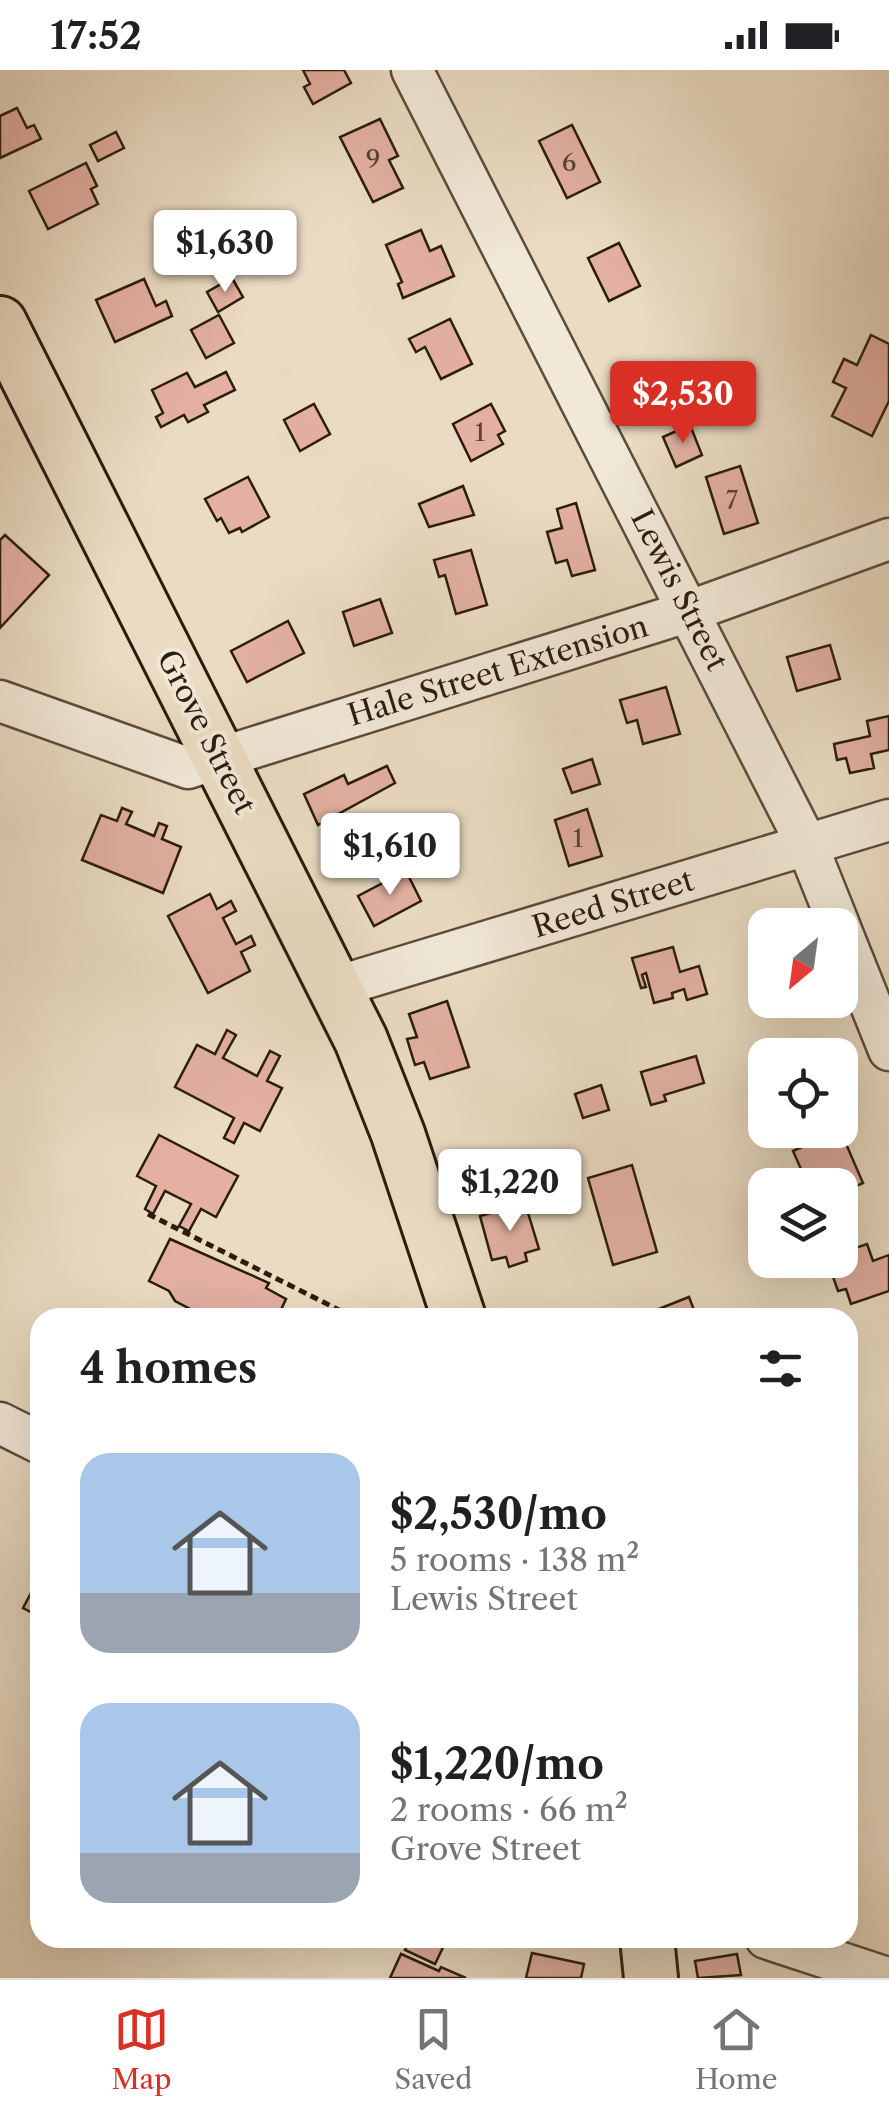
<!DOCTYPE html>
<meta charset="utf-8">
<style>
body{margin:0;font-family:"Libre Caslon Text",serif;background:#f6f6f6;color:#202124;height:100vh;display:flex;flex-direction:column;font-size:38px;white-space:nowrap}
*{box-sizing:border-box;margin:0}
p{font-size:32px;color:#757577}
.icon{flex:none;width:55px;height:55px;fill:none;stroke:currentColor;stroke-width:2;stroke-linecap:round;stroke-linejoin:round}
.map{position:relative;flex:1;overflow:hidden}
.details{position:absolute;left:30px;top:1238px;width:828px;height:640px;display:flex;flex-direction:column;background:#fff;border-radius:30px;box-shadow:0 10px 40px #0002}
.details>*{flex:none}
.needle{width:65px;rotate:209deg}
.fabs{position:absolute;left:748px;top:838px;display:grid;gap:20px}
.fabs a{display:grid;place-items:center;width:110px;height:110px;border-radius:20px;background:#fff;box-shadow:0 10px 40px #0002;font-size:50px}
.price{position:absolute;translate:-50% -85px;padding:0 22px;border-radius:10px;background:#fff;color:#222;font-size:32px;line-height:65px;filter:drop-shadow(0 2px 5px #0008)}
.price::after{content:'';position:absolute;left:50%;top:60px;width:30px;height:22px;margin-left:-15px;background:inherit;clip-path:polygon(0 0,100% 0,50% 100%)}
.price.current{background:#d93025;color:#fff}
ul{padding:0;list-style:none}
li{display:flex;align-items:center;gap:30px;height:250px;padding:0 50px}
li span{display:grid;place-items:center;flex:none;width:280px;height:200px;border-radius:30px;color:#555}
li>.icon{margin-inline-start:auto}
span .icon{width:120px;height:120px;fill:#fffc;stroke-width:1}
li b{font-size:42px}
h2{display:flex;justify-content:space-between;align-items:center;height:120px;padding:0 50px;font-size:42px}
.status{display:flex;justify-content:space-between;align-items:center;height:70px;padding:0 50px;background:#fff;direction:ltr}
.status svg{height:28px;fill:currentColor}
.menu{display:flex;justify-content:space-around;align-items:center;height:140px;border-top:2px solid #e0e0e0;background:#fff;font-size:28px;color:#757577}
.menu a{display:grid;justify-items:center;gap:5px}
.menu .current{color:#d93025}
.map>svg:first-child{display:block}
</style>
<div class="status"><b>17:52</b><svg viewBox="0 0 49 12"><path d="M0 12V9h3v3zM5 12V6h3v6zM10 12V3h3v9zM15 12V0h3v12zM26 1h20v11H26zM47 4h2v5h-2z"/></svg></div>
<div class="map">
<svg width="889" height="1908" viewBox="0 0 889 1908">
<rect width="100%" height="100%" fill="#eadbc2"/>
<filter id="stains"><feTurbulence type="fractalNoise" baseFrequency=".002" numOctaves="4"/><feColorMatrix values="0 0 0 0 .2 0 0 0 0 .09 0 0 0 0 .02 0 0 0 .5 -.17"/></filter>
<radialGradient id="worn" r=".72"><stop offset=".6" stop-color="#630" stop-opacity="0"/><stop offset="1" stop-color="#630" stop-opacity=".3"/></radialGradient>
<g fill="#e3b0a2" stroke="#2b1d0d" stroke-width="2.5">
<path d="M303,0H344L351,13L313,34L304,17L310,14Z"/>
<path d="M17,38L27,58L34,55L41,69L0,88V46Z"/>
<path d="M380,49L398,86L389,90L403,118L373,132L340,67Z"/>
<path d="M572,55L600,112L567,128L539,71Z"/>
<path d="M116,62L124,78L98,91L90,75Z"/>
<path d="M86,93L97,116L91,119L98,134L48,159L29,121Z"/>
<path d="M421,160L430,181L441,176L454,206L403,228L398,214L402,212L386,175Z"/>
<path d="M619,173L640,216L609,231L588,188Z"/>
<path d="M232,208L243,227L218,242L207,222Z"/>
<path d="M144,209L156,236L166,231L172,246L115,272L96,230Z"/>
<path d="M219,245L234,273L206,288L191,260Z"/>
<path d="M450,249L472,294L441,309L425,277L416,282L409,269Z"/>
<path d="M871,265L889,274V331L872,366L832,346L846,318L833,312L844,289L857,295Z"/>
<path d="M226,302L235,320L204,335L208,342L188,352L184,345L161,357L156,347L163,343L152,320L187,303L195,317Z"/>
<path d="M314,334L330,364L300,381L284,350Z"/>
<path d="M491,334L505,361L498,365L503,374L471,391L453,354Z"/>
<path d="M690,355L702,385L676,397L663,367Z"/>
<path d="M740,396L758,453L724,464L706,407Z"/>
<path d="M248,407L269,447L242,462L240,458L229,463L221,448L217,451L205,429Z"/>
<path d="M463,416L474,445L429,457L419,434Z"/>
<path d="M576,433L595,500L572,506L567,490L556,493L547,462L562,458L557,439Z"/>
<path d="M5,465L49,505L0,558V470Z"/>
<path d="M471,480L487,535L456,544L445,505L439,507L434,490Z"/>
<path d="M380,529L392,563L354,576L343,542Z"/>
<path d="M288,551L304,583L247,612L231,581Z"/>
<path d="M830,575L840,609L797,621L787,587Z"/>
<path d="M666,617L680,664L643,674L637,650L627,653L620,630Z"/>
<path d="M889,646V680L871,684L874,698L850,703L846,688L837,690L834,674L870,666L867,651Z"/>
<path d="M592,689L600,714L572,723L563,699Z"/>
<path d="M387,696L395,713L318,755L304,724L344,705L348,714Z"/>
<path d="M122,738L132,742L126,754L154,766L159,753L167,756L162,769L181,777L163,823L82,790L101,745L117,751Z"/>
<path d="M587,739L602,786L569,796L555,750Z"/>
<path d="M406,801L421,831L374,856L358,826Z"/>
<path d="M210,824L217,839L231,831L236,841L223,848L236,874L251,866L255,875L241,882L250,901L208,923L168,846Z"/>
<path d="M673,877L680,902L699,896L707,924L687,930L684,919L672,923L673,928L654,933L646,903L642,905L646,917L641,918L632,888Z"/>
<path d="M447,931L469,997L430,1009L424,992L415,995L407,969L417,967L409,944Z"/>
<path d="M227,960L236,965L223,988L257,1006L270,981L280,986L267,1011L282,1018L260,1061L244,1053L234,1073L224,1068L234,1048L175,1017L197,975L215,984Z"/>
<path d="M696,986L704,1013L664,1025L666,1031L651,1035L641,1002Z"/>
<path d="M601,1015L609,1040L583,1048L575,1024Z"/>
<path d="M840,1060L863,1113L840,1123V1115H808L793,1081Z"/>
<path d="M159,1065L238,1106L216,1147L201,1139L189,1161L179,1156L191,1134L165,1121L153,1144L145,1139L156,1116L137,1106Z"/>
<path d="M512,1083L521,1119L472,1130L464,1095Z"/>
<path d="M632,1095L657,1182L613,1195L588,1108Z"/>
<path d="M525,1133L539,1179L525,1183L527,1191L509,1197L506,1187L492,1190L480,1146Z"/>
<path d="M170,1169L269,1213L266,1218L286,1229L277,1248H219L209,1242L206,1247L175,1231L169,1221L149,1211Z"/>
<path d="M867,1174L873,1191L889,1185V1221L851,1234L846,1219L838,1221L832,1204L844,1200L840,1183Z"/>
<path d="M689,1227L697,1248H653L651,1242Z"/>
<path d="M38,1510L40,1512V1547L23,1538Z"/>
<path d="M411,1868H445L447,1869L435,1894L405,1880Z"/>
<path d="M532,1883L584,1894L581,1908H526Z"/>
<path d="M401,1884L439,1901L441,1897L466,1908H390Z"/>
<path d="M737,1884L741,1905L698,1908L695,1891Z"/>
</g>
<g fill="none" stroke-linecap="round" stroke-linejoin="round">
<defs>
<g id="minor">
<path d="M412,0L807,775L839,855"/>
<path d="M0,631L188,698L690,541L889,469"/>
<path d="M840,858L889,980"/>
<path d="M336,917L889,750"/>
<path d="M0,1353L40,1373"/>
<path d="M766,1868L887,1908"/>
</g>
<g id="major">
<path d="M0,253L361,970L398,1064L459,1248"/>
<path d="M647,1868L651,1908"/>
</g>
</defs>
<use href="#minor" stroke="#5b4c3a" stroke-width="45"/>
<use href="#major" stroke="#2b1d0d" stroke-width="58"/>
<path stroke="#2b1d0d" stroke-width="5" stroke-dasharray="8 5" stroke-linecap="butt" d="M148,1144L355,1248"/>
<use href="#minor" stroke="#f1e8d7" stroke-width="40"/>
<use href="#major" stroke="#eadbc2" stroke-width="52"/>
</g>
<g text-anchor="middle" stroke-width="8" stroke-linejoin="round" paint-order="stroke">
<g font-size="25" fill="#594232">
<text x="373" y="98">9</text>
<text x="569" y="101">6</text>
<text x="480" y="371">1</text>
<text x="732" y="439">7</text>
<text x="578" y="777">1</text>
</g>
<g font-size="30" fill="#2b1d0d" stroke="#f1e8d7">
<text transform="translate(679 520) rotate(63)" y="10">Lewis Street</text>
<text transform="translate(498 601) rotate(-17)" y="10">Hale Street Extension</text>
<text transform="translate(206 662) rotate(63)" y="10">Grove Street</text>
<text transform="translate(613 834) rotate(-17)" y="10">Reed Street</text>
</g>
</g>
<rect width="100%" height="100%" filter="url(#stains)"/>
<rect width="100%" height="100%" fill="url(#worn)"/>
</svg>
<div class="fabs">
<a><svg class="needle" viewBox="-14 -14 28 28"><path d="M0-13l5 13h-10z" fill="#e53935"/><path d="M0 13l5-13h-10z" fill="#757577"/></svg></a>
<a><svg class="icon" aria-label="locate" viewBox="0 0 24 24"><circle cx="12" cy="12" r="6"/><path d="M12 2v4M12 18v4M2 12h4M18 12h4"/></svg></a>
<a><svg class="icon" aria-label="layers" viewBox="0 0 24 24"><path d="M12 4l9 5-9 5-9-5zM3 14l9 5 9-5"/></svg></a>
</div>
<b class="price" style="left:225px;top:225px">$1,630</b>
<b class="price current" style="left:683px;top:376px">$2,530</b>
<b class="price" style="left:390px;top:828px">$1,610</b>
<b class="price" style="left:510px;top:1164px">$1,220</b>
<section class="details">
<h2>4 homes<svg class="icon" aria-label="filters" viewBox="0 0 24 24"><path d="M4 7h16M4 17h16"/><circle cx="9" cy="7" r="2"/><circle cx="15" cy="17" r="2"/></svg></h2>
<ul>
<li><span style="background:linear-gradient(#a9c7e8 70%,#9aa5b1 0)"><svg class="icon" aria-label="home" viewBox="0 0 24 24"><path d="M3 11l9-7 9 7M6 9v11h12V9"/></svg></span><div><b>$2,530/mo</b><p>5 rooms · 138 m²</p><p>Lewis Street</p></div></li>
<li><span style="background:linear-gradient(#a9c7e8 75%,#9aa5b1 0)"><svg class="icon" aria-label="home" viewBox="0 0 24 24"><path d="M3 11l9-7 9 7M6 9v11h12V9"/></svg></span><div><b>$1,220/mo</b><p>2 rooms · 66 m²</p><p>Grove Street</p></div></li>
</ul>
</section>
</div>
<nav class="menu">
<a class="current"><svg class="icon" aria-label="map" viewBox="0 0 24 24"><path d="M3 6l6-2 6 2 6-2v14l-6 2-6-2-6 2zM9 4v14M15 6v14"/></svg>Map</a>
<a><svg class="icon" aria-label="saved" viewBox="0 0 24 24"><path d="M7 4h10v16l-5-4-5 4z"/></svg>Saved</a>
<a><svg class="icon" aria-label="home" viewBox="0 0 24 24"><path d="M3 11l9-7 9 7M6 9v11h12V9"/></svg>Home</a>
</nav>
